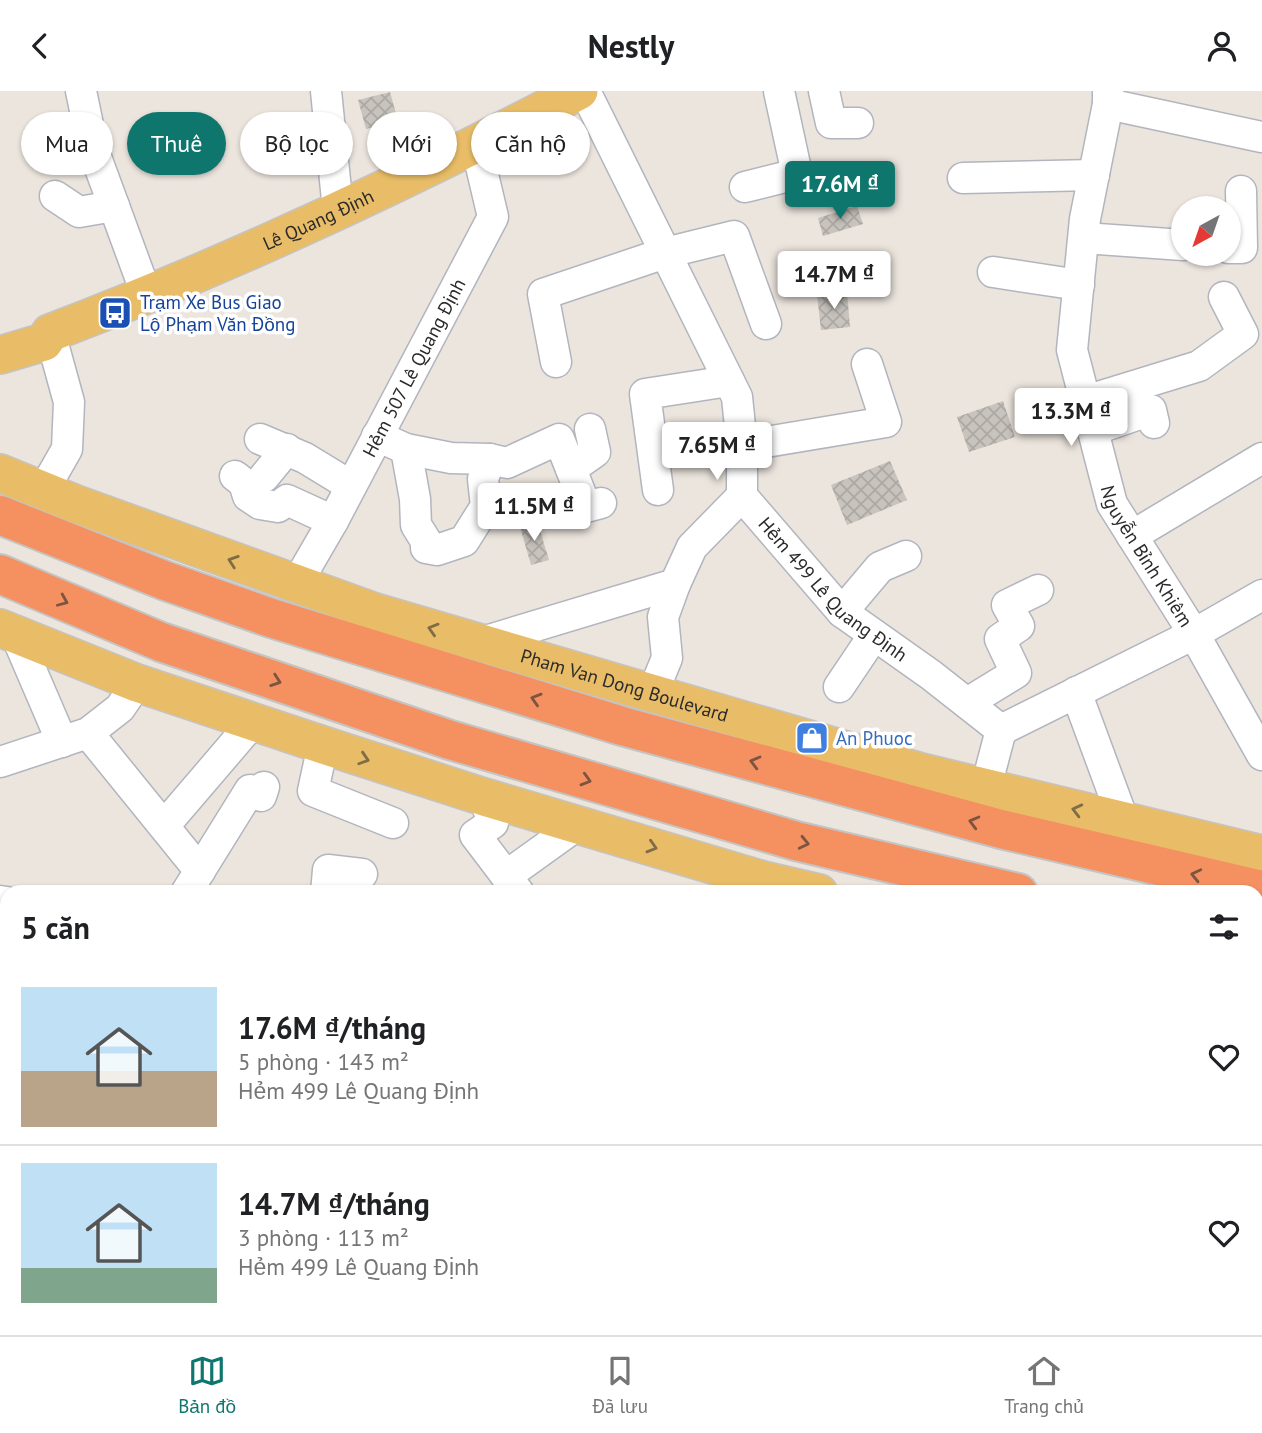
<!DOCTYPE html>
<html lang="vi">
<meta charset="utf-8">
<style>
body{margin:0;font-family:"PT Sans",sans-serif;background:#f6f6f6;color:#202124;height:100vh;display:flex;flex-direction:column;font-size:26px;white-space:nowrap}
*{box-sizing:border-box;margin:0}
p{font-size:23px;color:#757577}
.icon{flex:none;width:38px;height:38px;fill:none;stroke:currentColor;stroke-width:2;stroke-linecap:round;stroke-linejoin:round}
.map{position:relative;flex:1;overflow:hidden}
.side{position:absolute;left:0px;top:794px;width:1264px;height:450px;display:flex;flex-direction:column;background:#fff;border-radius:21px 21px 0 0;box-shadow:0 2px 5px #0004}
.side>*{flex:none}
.banner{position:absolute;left:21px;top:21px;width:700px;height:63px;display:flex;gap:14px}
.needle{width:46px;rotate:220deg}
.tools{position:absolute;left:1171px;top:105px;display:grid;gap:14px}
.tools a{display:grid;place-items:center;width:70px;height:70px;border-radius:50%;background:#fff;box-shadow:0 2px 5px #0004;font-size:35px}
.price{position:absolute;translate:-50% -60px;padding:0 16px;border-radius:7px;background:#fff;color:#222;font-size:23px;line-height:46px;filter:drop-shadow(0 2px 4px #0008)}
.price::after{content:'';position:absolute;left:50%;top:42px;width:21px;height:16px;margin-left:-10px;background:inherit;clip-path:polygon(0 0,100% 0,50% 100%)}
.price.active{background:#0f766e;color:#fff}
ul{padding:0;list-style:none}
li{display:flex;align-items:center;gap:21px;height:175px;padding:0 21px}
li+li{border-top:2px solid #e0e0e0}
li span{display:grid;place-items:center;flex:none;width:196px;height:140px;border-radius:0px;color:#555}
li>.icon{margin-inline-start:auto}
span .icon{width:84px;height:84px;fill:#fffc;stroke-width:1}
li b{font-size:30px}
h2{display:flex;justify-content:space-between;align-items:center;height:84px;padding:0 21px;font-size:30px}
.tag{padding:0 24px;border-radius:32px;background:#fff;box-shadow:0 2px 5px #0004;font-size:24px;line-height:63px}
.tag.active{background:#0f766e;color:#fff}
header{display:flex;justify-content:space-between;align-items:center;height:91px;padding:0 21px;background:#fff;font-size:32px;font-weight:800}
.tab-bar{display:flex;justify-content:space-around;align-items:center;height:98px;border-top:2px solid #e0e0e0;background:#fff;font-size:19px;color:#757577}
.tab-bar a{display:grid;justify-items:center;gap:4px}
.tab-bar .active{color:#0f766e}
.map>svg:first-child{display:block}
</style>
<header><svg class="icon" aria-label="back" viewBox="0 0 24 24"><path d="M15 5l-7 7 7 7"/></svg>Nestly<svg class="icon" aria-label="person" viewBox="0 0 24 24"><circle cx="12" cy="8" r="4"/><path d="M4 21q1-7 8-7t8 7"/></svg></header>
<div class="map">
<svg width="1262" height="1244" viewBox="0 0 1262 1244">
<defs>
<pattern id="building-cross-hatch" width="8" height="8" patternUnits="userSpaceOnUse" patternTransform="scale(1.75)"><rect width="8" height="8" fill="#c8c3bd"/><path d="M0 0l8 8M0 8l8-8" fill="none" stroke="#aca8a3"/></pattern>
</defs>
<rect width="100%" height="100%" fill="#ece5de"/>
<g fill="url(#building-cross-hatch)">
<path d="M390,1L398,30L366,38L358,9Z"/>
<path d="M857,115L863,133L823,145L818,127Z"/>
<path d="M847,201L850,236L821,239L817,204Z"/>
<path d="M1003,310L1015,346L969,361L957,326Z"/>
<path d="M890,370L907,409L847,434L831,394Z"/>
<path d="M537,430L549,469L531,474L520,436Z"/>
</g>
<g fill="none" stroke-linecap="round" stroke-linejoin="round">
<defs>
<g id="minor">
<path d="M81,0L93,58L147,205"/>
<path d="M326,0L338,119"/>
<path id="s1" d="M585,0L737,306L742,355V405L842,521L931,584L1001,639L986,696"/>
<path d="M824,0L831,32H858"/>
<path id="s2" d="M1108,0V13L1085,128L1072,259L1112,413L1194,543L1262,664"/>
<path d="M1108,13L1262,46"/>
<path d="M963,87L1094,84"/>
<path d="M745,96L797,83L779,0"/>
<path d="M55,105L79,121L114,115"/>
<path d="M1084,147L1183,154"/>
<path d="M1228,157H1242L1241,100"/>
<path d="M993,181L1079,194"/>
<path d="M556,271L543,203L665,162L734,145L766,233"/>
<path d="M1085,310L1199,275L1243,243L1224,206"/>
<path d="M1093,339L1151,319L1154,332"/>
<path d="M377,345L406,358L451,367L490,368L507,372L559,348L571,378L595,361L590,338"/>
<path d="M260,348L305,367L351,395"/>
<path d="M742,355L886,331L867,273"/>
<path d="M406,358L415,408L416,434L426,450V457L437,459L464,450L486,415L483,388L490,368"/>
<path d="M571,378L586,416L601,412"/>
<path d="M235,385L244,392L248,405L260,413L278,416L287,409L333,430"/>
<path d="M264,386L287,358"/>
<path d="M658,399L645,303L729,290"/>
<path d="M43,400L67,358L69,311L50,242"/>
<path d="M1132,445L1262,367"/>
<path id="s3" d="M297,492L333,430L493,126L476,54"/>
<path d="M842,521L880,476L906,465"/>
<path d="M16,544L62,651"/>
<path d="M479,552L675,493"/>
<path d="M839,596L874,544"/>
<path d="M653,601L667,567L663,526L675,493L692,456L742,405"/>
<path d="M1076,601L1124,731"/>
<path d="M967,612L1016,582L1000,548L1019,535L1007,514L1038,499"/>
<path d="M1001,639L1194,543L1262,504"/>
<path d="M88,642L200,780"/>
<path d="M323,654L313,700L393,732"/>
<path d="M0,671L88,642L120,617L137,592"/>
<path d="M484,706L493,732L475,744L519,802"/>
<path d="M164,735L253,631"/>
<path d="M506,785L577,734"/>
<path d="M186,802L250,699L261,705L264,696"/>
<path d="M326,802L328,779L362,783"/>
<path d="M0,810L7,811"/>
<path d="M0,949L7,950"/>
<path d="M1256,1005L1262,1003"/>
<path d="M1256,1038L1262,1056"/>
<path d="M941,1237L944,1244"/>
<path d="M1000,1237L1001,1244"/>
<path d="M1098,1237L1101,1244"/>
<path d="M193,1244V1237"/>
<path d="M419,1244L430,1237"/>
<path d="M665,1244L666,1237"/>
</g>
<g id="major">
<path id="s4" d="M0,264L44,251L50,242C231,173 408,90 579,0"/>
<path id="s5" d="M0,382L76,413L375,521L921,681L1262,763"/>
<path d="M0,537L137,592L323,654L484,706L763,789L819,802"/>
<path d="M1256,909L1262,910"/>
</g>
<g id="highway">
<path d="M0,424L166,490L271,527L622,635L1001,738L1262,799"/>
<path d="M0,483L161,551L450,649L796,750L1018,802"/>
<path d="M1256,858L1262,859"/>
</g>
</defs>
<use href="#minor" stroke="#b2b5be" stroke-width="33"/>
<use href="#major" stroke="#c4c4c4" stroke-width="40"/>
<use href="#highway" stroke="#c4c4c4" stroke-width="42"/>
<use href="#minor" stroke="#fff" stroke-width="30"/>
<use href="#major" stroke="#e9bd67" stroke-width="37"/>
<use href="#highway" stroke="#f59161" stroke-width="38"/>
<defs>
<g id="rail">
<path d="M1256,844L1262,842"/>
<path d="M0,1073L7,1074"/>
</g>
</defs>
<use href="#rail" stroke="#a1a6b4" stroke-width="8"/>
<use href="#rail" stroke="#fff" stroke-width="5" stroke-dasharray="16" stroke-linecap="butt"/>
</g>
<defs><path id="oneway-chevron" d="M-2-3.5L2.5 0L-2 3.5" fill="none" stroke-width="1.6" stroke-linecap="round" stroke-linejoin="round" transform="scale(1.75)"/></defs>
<g stroke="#806d46">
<use href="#oneway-chevron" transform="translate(233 470) rotate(-161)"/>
<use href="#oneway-chevron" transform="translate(433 538) rotate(-163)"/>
<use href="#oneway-chevron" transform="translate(364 668) rotate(18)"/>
<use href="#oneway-chevron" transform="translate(1077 719) rotate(-166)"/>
<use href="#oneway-chevron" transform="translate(652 756) rotate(17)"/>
</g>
<g stroke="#7c5441">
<use href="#oneway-chevron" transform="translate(63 510) rotate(23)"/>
<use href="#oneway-chevron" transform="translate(276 590) rotate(19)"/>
<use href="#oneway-chevron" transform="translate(536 608) rotate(-163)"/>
<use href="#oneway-chevron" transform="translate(755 671) rotate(-165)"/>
<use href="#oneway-chevron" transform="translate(586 689) rotate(16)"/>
<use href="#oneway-chevron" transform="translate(974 731) rotate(-165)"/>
<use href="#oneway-chevron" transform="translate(804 752) rotate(13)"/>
<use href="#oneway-chevron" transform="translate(1196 784) rotate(-167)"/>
</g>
<defs>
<symbol id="bus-square" viewBox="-11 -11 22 22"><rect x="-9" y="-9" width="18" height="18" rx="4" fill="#1a4fb4" stroke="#fff"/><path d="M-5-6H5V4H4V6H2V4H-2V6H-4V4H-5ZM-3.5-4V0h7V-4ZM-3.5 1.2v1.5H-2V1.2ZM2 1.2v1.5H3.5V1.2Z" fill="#fff"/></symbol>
<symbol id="shop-square" viewBox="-11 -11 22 22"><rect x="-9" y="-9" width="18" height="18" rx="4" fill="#3f7fe0" stroke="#fff"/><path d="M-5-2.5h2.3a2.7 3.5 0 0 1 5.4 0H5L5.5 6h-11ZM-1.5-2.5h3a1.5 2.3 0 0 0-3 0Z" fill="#fff"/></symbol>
</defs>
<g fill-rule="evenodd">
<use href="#bus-square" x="96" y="203" width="38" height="38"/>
<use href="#shop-square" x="793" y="628" width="38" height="38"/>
</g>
<g text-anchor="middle" stroke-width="7" stroke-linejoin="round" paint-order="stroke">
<g font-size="19" fill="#2b2b2b" stroke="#fff">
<text dy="7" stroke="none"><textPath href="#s4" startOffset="348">Lê Quang Định</textPath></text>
<text dy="7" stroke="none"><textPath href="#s3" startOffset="245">Hẻm 507 Lê Quang Định</textPath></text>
<text dy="7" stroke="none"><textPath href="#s2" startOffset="483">Nguyễn Bỉnh Khiêm</textPath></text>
<text dy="7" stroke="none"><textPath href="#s1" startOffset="572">Hẻm 499 Lê Quang Định</textPath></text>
<text dy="7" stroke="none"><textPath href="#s5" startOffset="660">Pham Van Dong Boulevard</textPath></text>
</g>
<g font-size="19" fill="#164399" stroke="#fff" text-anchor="start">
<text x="140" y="218">Trạm Xe Bus Giao<tspan x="140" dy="22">Lộ Phạm Văn Đồng</tspan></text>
</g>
<g font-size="19" fill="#366cbe" stroke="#fff" text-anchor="start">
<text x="836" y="654">An Phuoc</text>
</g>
</g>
</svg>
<div class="tools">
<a><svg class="needle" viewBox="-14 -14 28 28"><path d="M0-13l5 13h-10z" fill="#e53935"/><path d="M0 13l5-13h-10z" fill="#757577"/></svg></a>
</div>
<b class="price active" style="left:840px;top:130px">17.6M ₫</b>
<b class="price" style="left:834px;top:220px">14.7M ₫</b>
<b class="price" style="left:1071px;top:357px">13.3M ₫</b>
<b class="price" style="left:717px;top:391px">7.65M ₫</b>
<b class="price" style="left:534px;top:452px">11.5M ₫</b>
<div class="banner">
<a class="tag">Mua</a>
<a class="tag active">Thuê</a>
<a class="tag">Bộ lọc</a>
<a class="tag">Mới</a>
<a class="tag">Căn hộ</a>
</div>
<section class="side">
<h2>5 căn<svg class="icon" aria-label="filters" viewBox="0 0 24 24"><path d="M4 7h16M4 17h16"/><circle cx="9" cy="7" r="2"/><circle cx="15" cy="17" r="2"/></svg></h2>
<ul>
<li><span style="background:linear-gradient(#bfe0f5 60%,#b9a48a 0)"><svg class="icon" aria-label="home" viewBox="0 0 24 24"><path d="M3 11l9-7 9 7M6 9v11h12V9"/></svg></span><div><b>17.6M ₫/tháng</b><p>5 phòng · 143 m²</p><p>Hẻm 499 Lê Quang Định</p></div><svg class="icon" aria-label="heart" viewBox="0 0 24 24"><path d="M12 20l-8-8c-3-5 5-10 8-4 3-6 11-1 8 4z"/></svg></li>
<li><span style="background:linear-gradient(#bfe0f5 75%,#7fa58c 0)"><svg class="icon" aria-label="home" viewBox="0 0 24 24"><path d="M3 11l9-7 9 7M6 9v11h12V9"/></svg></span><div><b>14.7M ₫/tháng</b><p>3 phòng · 113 m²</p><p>Hẻm 499 Lê Quang Định</p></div><svg class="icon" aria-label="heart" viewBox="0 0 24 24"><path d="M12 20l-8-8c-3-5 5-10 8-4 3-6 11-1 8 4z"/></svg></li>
</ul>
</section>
</div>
<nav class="tab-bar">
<a class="active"><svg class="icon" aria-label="map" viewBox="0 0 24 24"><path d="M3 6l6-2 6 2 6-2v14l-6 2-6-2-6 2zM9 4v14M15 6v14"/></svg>Bản đồ</a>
<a><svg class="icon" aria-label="saved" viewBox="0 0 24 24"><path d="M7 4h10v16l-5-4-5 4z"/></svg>Đã lưu</a>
<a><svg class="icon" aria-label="home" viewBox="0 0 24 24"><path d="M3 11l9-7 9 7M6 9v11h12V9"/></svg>Trang chủ</a>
</nav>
